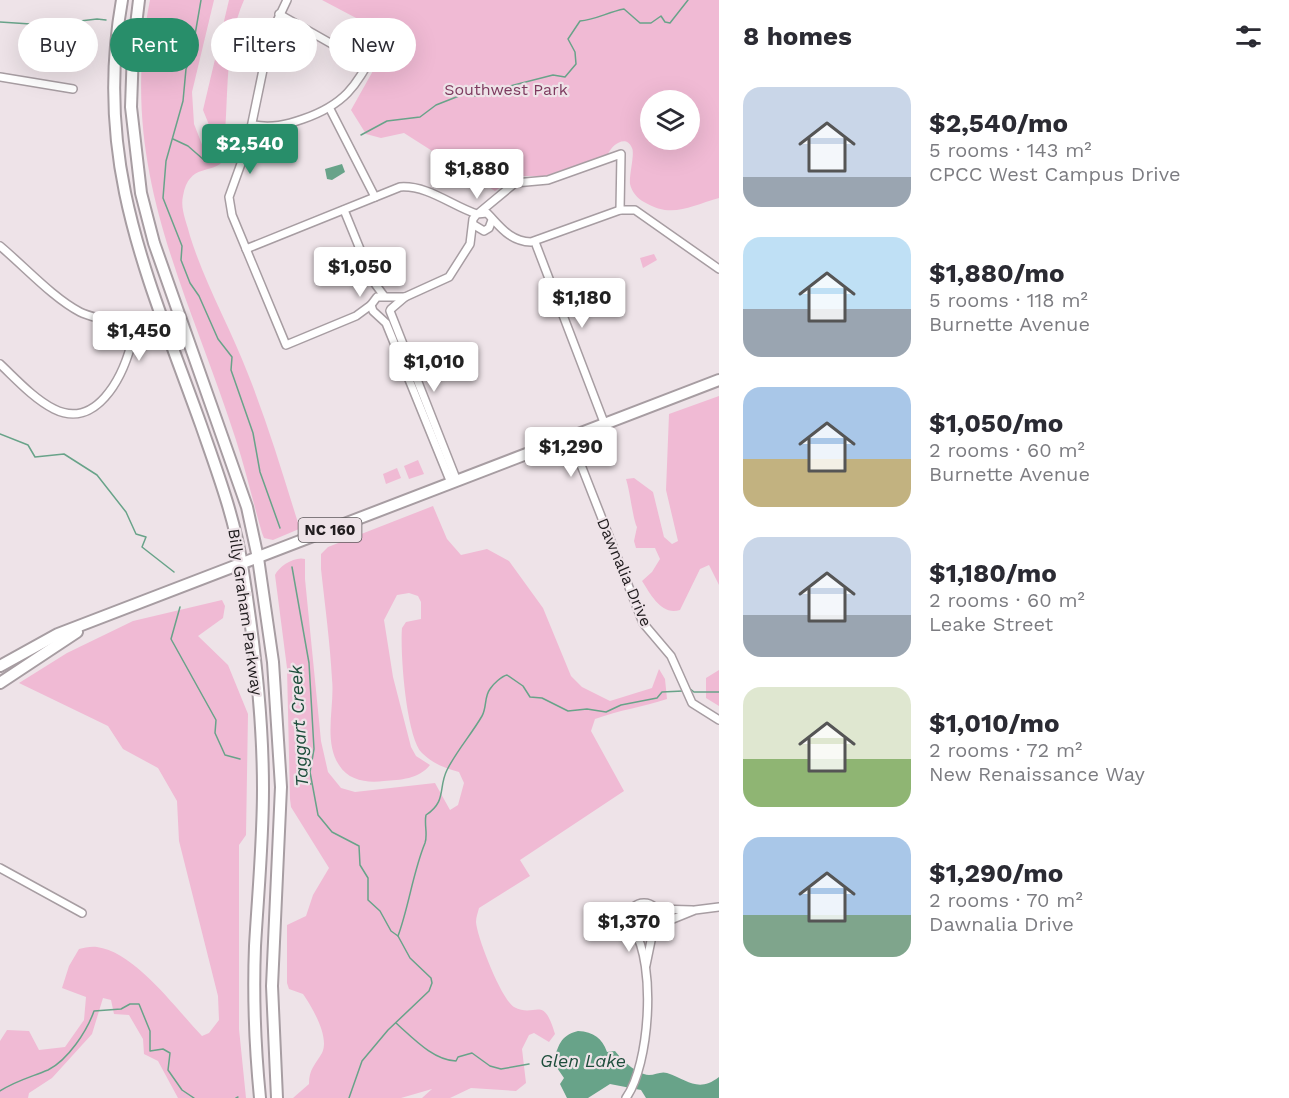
<!DOCTYPE html>
<meta charset="utf-8">
<style>
body{margin:0;font-family:"Work Sans",sans-serif;background:#f7f7f7;color:#2b2b33;height:100vh;display:flex;flex-direction:column;font-size:22px;white-space:nowrap}
*{box-sizing:border-box;margin:0}
p{font-size:20px;color:#7c7c81}
.icon{flex:none;width:33px;height:33px;fill:none;stroke:currentColor;stroke-width:2;stroke-linecap:round;stroke-linejoin:round}
.map{position:relative;flex:1;overflow:hidden}
.side{display:flex;flex-direction:column;background:#fff;width:570px}
.side>*{flex:none}
.hud{position:absolute;left:18px;top:18px;width:570px;height:54px;display:flex;gap:12px}
.tools{position:absolute;left:640px;top:90px;display:grid;gap:12px}
.tools a{display:grid;place-items:center;width:60px;height:60px;border-radius:50%;background:#fff;box-shadow:0 6px 24px #0002;font-size:30px}
.price{position:absolute;translate:-50% -51px;padding:0 14px;border-radius:6px;background:#fff;color:#222;font-size:20px;line-height:39px;filter:drop-shadow(0 2px 3px #0008)}
.price::after{content:'';position:absolute;left:50%;top:36px;width:18px;height:14px;margin-left:-9px;background:inherit;clip-path:polygon(0 0,100% 0,50% 100%)}
.price.active{background:#288e6a;color:#fff}
ul{padding:0;list-style:none}
li{display:flex;align-items:center;gap:18px;height:150px;padding:0 24px}
li span{display:grid;place-items:center;flex:none;width:168px;height:120px;border-radius:18px;color:#555}
li>.icon{margin-inline-start:auto}
span .icon{width:72px;height:72px;fill:#fffc;stroke-width:1}
li b{font-size:26px}
h2{display:flex;justify-content:space-between;align-items:center;height:72px;padding:0 24px;font-size:26px}
.chip{padding:0 21px;border-radius:27px;background:#fff;box-shadow:0 6px 24px #0002;font-size:21px;line-height:54px}
.chip.active{background:#288e6a;color:#fff}
main{display:flex;flex:1;min-height:0}
.map>svg:first-child{display:block}
</style>
<main>
<div class="map">
<svg width="719" height="1098" viewBox="0 0 719 1098">
<rect width="100%" height="100%" fill="#eee3e8"/>
<g fill="#f0bad4" fill-rule="evenodd">
<path d="M150,0H214L192,92L194,124L203,147L220,152L224,160C213,175 189,162 183,196C180,209 187,223 190,236C205,284 230,327 248,374C268,424 283,475 299,526V529L273,540L264,538L262,533C253,502 246,471 236,440C187,287 116,168 150,0Z"/>
<path d="M229,0H244C224,45 229,96 224,144L218,147L203,110Z"/>
<path d="M322,0H719V198C690,206 672,219 644,202C637,198 632,192 630,184C629,174 635,154 632,148C626,134 612,145 608,154L545,176H523L512,179L495,191L404,133L381,138L366,134L351,110L392,37ZM651,100H690V140H651Z"/>
<path d="M654,254L657,260L643,268L640,258Z"/>
<path d="M719,396V585L709,565L700,569L680,610C662,616 651,595 642,581L652,572L660,559L655,548H636L634,541L637,527C633,520 630,491 626,479L634,478L653,492L664,537L672,544L678,541L666,490L669,414Z"/>
<path d="M418,460L424,474L409,479L404,466Z"/>
<path d="M397,468L401,478L386,484L383,474Z"/>
<path d="M433,506L447,539L461,555L487,549L509,561L543,608L571,676L582,687L610,701L652,688L659,669L665,679L667,699C643,707 619,710 595,719L591,731L624,791L520,860L530,876L479,908C478,912 476,917 476,922C477,937 501,999 514,1007C536,1019 543,993 555,1034L549,1042L534,1033L529,1035L522,1049L526,1083L516,1091L471,1088L450,1098H422L432,1089L401,1098H293L309,1084C309,1069 315,1065 322,1053C330,1037 312,1007 303,994L289,989L287,983V925L306,916L313,895L329,868L291,807L290,799L287,668L275,575C279,566 295,556 305,559V579L321,741L328,772L341,788L355,792L435,783L450,810L458,805L464,783L459,772C445,768 433,764 422,753C406,737 400,652 402,628L406,622L421,619V602L418,596L409,593L397,595L384,620L393,677L411,747L416,756L430,765C419,779 400,780 384,781C367,783 349,781 339,765C323,741 335,706 332,679C330,642 325,606 321,569V554L328,547Z"/>
<path d="M222,600L225,606L223,618L198,636L228,665L248,714L246,835L239,845V1029L246,1098H178L158,1061L144,1054L143,1039L129,1015L114,1014L111,1000L103,998L92,1034L52,1078L29,1093L28,1098H0V1041L7,1030L29,1031L39,1050L65,1047L84,1020L86,997L62,988L69,966L79,949C84,948 91,946 97,947C135,952 176,1009 202,1036L209,1033L219,1020L218,996L179,841L177,801L158,768L123,749L108,726L19,683L67,653L133,621Z"/>
<path d="M719,670V706L706,698V678Z"/>
<circle cx="645" cy="918" r="12"/>
</g>
<g fill="#68a389">
<path d="M342,164L345,172L332,180L327,179L325,169Z"/>
<path d="M578,1031C594,1032 602,1038 607,1052L615,1051C622,1060 636,1074 649,1075C655,1075 661,1071 667,1073C688,1080 698,1093 719,1077V1098H646L641,1090L610,1084L588,1098H567L560,1084L564,1078L553,1062C559,1046 559,1036 578,1031Z"/>
</g>
<g fill="none" stroke-linecap="round" stroke-linejoin="round">
<g stroke="#68a389" stroke-width="1.5">
<path d="M201,0L191,58L186,69L183,101L166,161L163,198L182,246L181,260L190,283L199,296L218,339L232,357L231,370L253,433L260,472L280,528"/>
<path d="M0,22L46,25L97,19L106,20"/>
<path d="M144,26L196,36"/>
<path d="M361,135L387,121L420,117L436,105L464,94L473,96L492,94L498,89L553,75L565,77L576,64L575,52L568,39L580,21C595,20 608,12 624,9L640,23H651L661,16L665,22L670,23L688,0"/>
<path d="M173,139L188,146L204,160L215,158"/>
<path d="M0,434L28,445L35,457L64,454L97,475L126,512L136,534L146,537L142,547L174,572"/>
<path d="M292,567L309,663L314,749L310,772L318,815L332,832L359,846L360,865L368,878V900L380,911L391,931L398,936L410,958L431,978L432,983L429,991L388,1030L362,1061L349,1098"/>
<path d="M180,607L171,639L216,720L215,733L225,755L240,759"/>
<path d="M689,688L694,692H719"/>
<path d="M301,780L311,784"/>
<path d="M398,936C409,906 413,872 425,843C428,835 424,824 426,815C447,801 438,788 447,770C457,750 471,735 482,716C487,707 484,697 490,689C493,684 502,676 507,675L523,686L530,697L542,698L568,711L587,709L606,712L621,705L657,698L662,692L683,691"/>
<path d="M396,1023C413,1038 433,1060 456,1061L458,1057L472,1053L490,1066L501,1069L529,1064"/>
<path d="M0,1091C15,1081 31,1077 48,1070C68,1060 87,1031 94,1011L121,1009L130,1004H139L150,1031V1051L163,1049L170,1053L168,1070L182,1090L194,1098"/>
<path d="M236,1098L238,1097"/>
</g>
<defs>
<g id="minor">
<path d="M287,0L270,36L247,147L229,197L232,215L286,345L356,316L371,305"/>
<path d="M279,14L367,64"/>
<path d="M0,77L73,89"/>
<path d="M330,109L375,197"/>
<path d="M253,125C272,128 286,125 303,119C352,102 358,80 382,38"/>
<path d="M344,210L373,281L384,296"/>
<path d="M480,212L515,183L548,180L621,154L620,210"/>
<path d="M474,225L484,231L489,228L492,220"/>
<path d="M535,242L605,425"/>
<path d="M0,246C24,266 53,298 80,312C98,321 131,320 131,345C122,378 96,430 54,409C34,399 16,379 0,364"/>
<path d="M246,249L400,187C428,185 452,206 477,214"/>
<path d="M391,309L405,297"/>
<path d="M390,311L457,481"/>
<path d="M570,437L643,623L671,656L692,703L719,720"/>
<path d="M451,483L386,323L373,311L371,305L377,297H405L449,277L470,244L473,219L477,214L487,213C500,226 509,241 531,242L620,210H635L719,269"/>
<path d="M0,868L82,913"/>
<circle cx="644" cy="918" r="15"/>
<path d="M656,909L692,910"/>
<path d="M658,925L695,910L719,907"/>
<path d="M646,965L653,931"/>
<path d="M626,1098C650,1064 656,965 634,930"/>
</g>
<g id="primary">
<path d="M0,666L58,634L719,380"/>
<path d="M0,683L77,632"/>
</g>
<g id="trunk">
<path d="M122,0C93,162 148,277 201,425C217,471 234,516 242,565C254,639 263,714 263,789C263,842 258,894 255,946C253,997 255,1047 260,1098"/>
<path d="M139,0L133,50L131,107L141,193L154,243L247,507L258,558L273,662L281,787L272,986L277,1098"/>
</g>
</defs>
<use href="#minor" stroke="#a79da2" stroke-width="10"/>
<use href="#primary" stroke="#a79da2" stroke-width="14"/>
<use href="#trunk" stroke="#a79da2" stroke-width="14"/>
<use href="#minor" stroke="#fff" stroke-width="7"/>
<use href="#primary" stroke="#fff" stroke-width="10"/>
<use href="#trunk" stroke="#fff" stroke-width="10"/>
</g>
<g text-anchor="middle" stroke-width="4.5" stroke-linejoin="round" paint-order="stroke">
<rect fill="#eee3e8" stroke="#5e585b" stroke-width="1.5" x="298.5" y="518" width="63" height="24" rx="4.5"/>
<g font-size="15" font-weight="bold" fill="#211d1f">
<text x="330" y="535">NC 160</text>
</g>
<g font-size="16" fill="#7e3b5f" stroke="#eee3e8">
<text x="506" y="95">Southwest Park</text>
</g>
<g font-size="16" fill="#211d1f" stroke="#eee3e8">
<text transform="translate(625 572) rotate(67)" y="6">Dawnalia Drive</text>
<text transform="translate(246 612) rotate(82)" y="6">Billy Graham Parkway</text>
</g>
<g font-size="18" font-style="italic" fill="#1d4d3b" stroke="#eee3e8">
<text transform="translate(299 726) rotate(-93)" y="6">Taggart Creek</text>
<text x="583" y="1067">Glen Lake</text>
</g>
</g>
</svg>
<div class="tools">
<a><svg class="icon" aria-label="layers" viewBox="0 0 24 24"><path d="M12 4l9 5-9 5-9-5zM3 14l9 5 9-5"/></svg></a>
</div>
<b class="price active" style="left:250px;top:175px">$2,540</b>
<b class="price" style="left:477px;top:200px">$1,880</b>
<b class="price" style="left:360px;top:298px">$1,050</b>
<b class="price" style="left:582px;top:329px">$1,180</b>
<b class="price" style="left:139px;top:362px">$1,450</b>
<b class="price" style="left:434px;top:393px">$1,010</b>
<b class="price" style="left:571px;top:478px">$1,290</b>
<b class="price" style="left:629px;top:953px">$1,370</b>
<div class="hud">
<a class="chip">Buy</a>
<a class="chip active">Rent</a>
<a class="chip">Filters</a>
<a class="chip">New</a>
</div>
</div>
<section class="side">
<h2>8 homes<svg class="icon" aria-label="filters" viewBox="0 0 24 24"><path d="M4 7h16M4 17h16"/><circle cx="9" cy="7" r="2"/><circle cx="15" cy="17" r="2"/></svg></h2>
<ul>
<li><span style="background:linear-gradient(#c9d6e8 75%,#9aa5b1 0)"><svg class="icon" aria-label="home" viewBox="0 0 24 24"><path d="M3 11l9-7 9 7M6 9v11h12V9"/></svg></span><div><b>$2,540/mo</b><p>5 rooms · 143 m²</p><p>CPCC West Campus Drive</p></div></li>
<li><span style="background:linear-gradient(#bfe0f5 60%,#9aa5b1 0)"><svg class="icon" aria-label="home" viewBox="0 0 24 24"><path d="M3 11l9-7 9 7M6 9v11h12V9"/></svg></span><div><b>$1,880/mo</b><p>5 rooms · 118 m²</p><p>Burnette Avenue</p></div></li>
<li><span style="background:linear-gradient(#a9c7e8 60%,#c2b280 0)"><svg class="icon" aria-label="home" viewBox="0 0 24 24"><path d="M3 11l9-7 9 7M6 9v11h12V9"/></svg></span><div><b>$1,050/mo</b><p>2 rooms · 60 m²</p><p>Burnette Avenue</p></div></li>
<li><span style="background:linear-gradient(#c9d6e8 65%,#9aa5b1 0)"><svg class="icon" aria-label="home" viewBox="0 0 24 24"><path d="M3 11l9-7 9 7M6 9v11h12V9"/></svg></span><div><b>$1,180/mo</b><p>2 rooms · 60 m²</p><p>Leake Street</p></div></li>
<li><span style="background:linear-gradient(#dfe7d0 60%,#8fb573 0)"><svg class="icon" aria-label="home" viewBox="0 0 24 24"><path d="M3 11l9-7 9 7M6 9v11h12V9"/></svg></span><div><b>$1,010/mo</b><p>2 rooms · 72 m²</p><p>New Renaissance Way</p></div></li>
<li><span style="background:linear-gradient(#a9c7e8 65%,#7fa58c 0)"><svg class="icon" aria-label="home" viewBox="0 0 24 24"><path d="M3 11l9-7 9 7M6 9v11h12V9"/></svg></span><div><b>$1,290/mo</b><p>2 rooms · 70 m²</p><p>Dawnalia Drive</p></div></li>
</ul>
</section>
</main>
